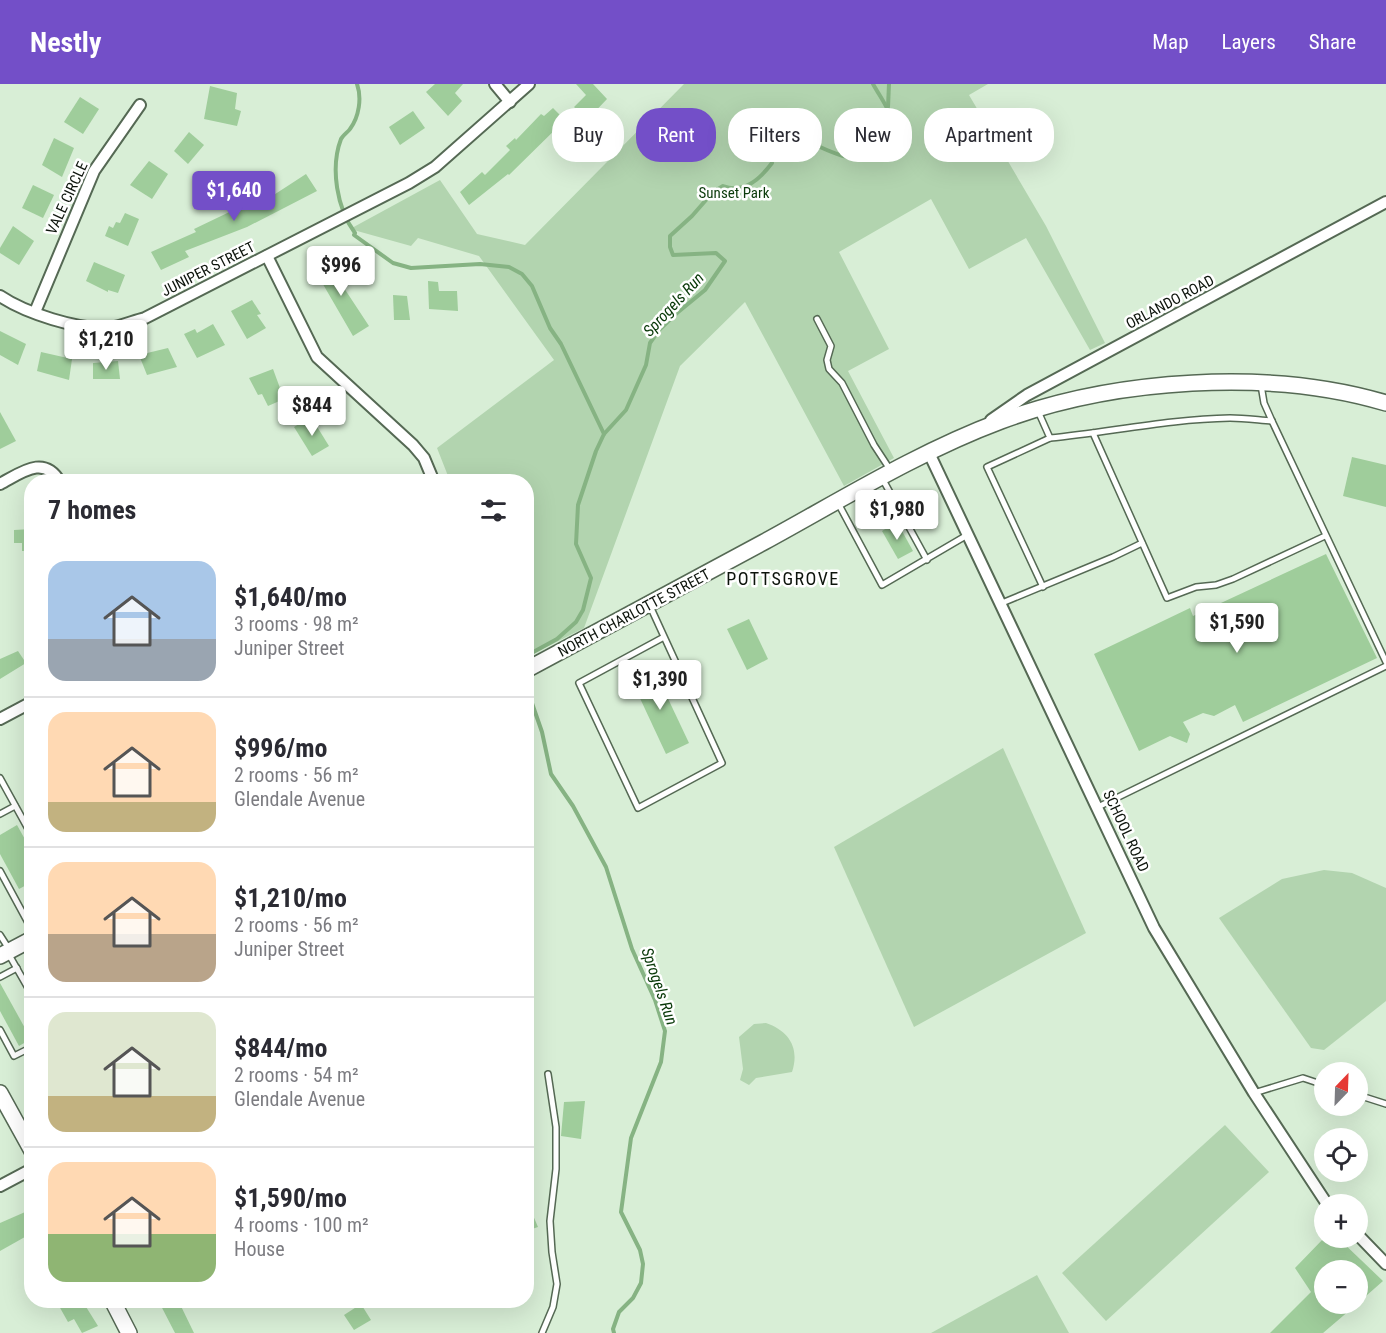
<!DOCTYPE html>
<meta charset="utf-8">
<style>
body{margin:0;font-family:"Roboto Condensed",sans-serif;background:#f2f2f3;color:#2b2b33;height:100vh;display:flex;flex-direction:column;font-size:22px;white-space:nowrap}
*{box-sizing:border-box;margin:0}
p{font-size:20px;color:#7c7c81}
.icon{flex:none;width:33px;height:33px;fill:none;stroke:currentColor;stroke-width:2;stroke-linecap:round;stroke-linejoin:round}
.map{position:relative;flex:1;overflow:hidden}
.details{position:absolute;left:24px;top:390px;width:510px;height:834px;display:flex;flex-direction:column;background:#fff;border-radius:24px;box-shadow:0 6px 24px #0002}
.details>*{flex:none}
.guide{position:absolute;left:552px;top:24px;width:570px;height:54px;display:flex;gap:12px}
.needle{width:39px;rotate:23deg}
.buttons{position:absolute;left:1314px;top:978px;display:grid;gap:12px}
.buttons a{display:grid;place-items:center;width:54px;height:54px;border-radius:50%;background:#fff;box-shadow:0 6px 24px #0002;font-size:30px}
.price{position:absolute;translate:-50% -51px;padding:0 14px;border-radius:6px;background:#fff;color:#222;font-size:20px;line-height:39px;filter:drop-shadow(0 2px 3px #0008)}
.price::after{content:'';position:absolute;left:50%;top:36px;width:18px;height:14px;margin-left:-9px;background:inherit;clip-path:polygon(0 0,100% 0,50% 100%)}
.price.on{background:#734fc8;color:#fff}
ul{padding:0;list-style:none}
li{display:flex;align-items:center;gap:18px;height:150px;padding:0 24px}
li+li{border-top:2px solid #e1e1e2}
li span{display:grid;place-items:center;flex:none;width:168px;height:120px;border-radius:18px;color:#555}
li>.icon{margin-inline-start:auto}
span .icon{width:72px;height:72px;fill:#fffc;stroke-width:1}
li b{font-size:26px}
h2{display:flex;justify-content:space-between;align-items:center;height:72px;padding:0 24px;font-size:26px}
.tag{padding:0 21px;border-radius:24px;background:#fff;box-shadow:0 6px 24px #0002;font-size:21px;line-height:54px}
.tag.on{background:#734fc8;color:#fff}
header{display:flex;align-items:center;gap:36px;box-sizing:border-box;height:84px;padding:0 30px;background:#734fc8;color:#fff}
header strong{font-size:28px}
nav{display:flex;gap:33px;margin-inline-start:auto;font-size:21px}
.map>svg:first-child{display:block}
</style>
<header>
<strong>Nestly</strong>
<nav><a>Map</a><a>Layers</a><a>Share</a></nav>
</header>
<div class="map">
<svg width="1386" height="1249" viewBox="0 0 1386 1249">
<rect width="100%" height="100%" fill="#d8eed6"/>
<g fill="#b2d4af">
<path d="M684,0H988L969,11L1046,142L1105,259L1090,266L1026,154L969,185L931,115L839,168L889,265L848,287L894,374L844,402L745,218L680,282L584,544L527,573L526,398L450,397L437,364L554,276L479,172L418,154L411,162L350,145L440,96L477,150L525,161Z"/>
<path d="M1003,664L1086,849L914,943L834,763Z"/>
<path d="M1324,786L1352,789L1386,804V917L1324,966L1311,964L1219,834L1282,795Z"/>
<path d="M766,939C789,947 800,964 792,988L756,994L749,1001L740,996L743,985L739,953L754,940Z"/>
<path d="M1225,1041L1269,1088L1106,1237L1062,1189Z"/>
<path d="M1037,1191L1069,1249H931Z"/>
</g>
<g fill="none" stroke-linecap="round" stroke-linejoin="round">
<g stroke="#86b383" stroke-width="4">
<path d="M357,0C362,14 359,33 350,45C348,48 343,51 341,55C330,84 337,125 355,149L354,151L393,179L411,184L480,180L509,183L522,190L532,202L550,244L561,260L604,350"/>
<path d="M888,23L889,0"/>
<path d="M526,572L557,555L576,538L583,526L591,494L576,460L578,421L596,367L604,350L626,326L646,281L650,259L659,246L677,229L705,206L725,177L716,169L673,171L670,163V152L692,132L713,108L723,102C744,110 760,95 772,79L770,65C811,49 807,61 843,72C855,75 874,68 886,64C900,35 887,25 873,0"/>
<path d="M526,602L542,648L551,690L573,722L606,783L632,865L655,916L665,947L661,978L631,1054L621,1128L640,1166L643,1180L641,1199L633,1214L619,1228L613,1245L614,1249"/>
</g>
</g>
<g fill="#9fcd9b">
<path d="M435,0H463L455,9L462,17L448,32L426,8Z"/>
<path d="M576,0H593L607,15L587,36L574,23L586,11Z"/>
<path d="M210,2L237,9L235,25L241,27L237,42L204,35Z"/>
<path d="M80,13L99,25L83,50L64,38Z"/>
<path d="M553,24L565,36L509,91L508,90L469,121L460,108L482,88L485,91L510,66L506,62L515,54L516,56L541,30L544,32Z"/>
<path d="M413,27L425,44L400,61L389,43Z"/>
<path d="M189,48L204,61L188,80L174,67Z"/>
<path d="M54,54L74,64L62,93L42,81Z"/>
<path d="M149,77L168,90L152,115L130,101Z"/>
<path d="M306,90L317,107L247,143L185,167L189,173L161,186L151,168L196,148L194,145L263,112L266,116Z"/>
<path d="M33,101L54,111L43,134L22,124Z"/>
<path d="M125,129L139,135L128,162L105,152L109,142L113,144L116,138L120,139Z"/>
<path d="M13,142L34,157L19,181L0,169V164Z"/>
<path d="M327,174L346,203L344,204L369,242L353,252L313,183Z"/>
<path d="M94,178L125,191L118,209L108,206V208L86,197Z"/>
<path d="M428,197L438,198L439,207H457L458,227L429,225Z"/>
<path d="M393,211L407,212L410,236H394Z"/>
<path d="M252,216L261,230L257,231L266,244L247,255L231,227Z"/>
<path d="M213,240L225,261L197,274L184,250L195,245L197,249Z"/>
<path d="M0,247L26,260L18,281L0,271Z"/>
<path d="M168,264L177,283L147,291L139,271Z"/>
<path d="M41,268L72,275L69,296L37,287Z"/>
<path d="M118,277L120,295H93V279Z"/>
<path d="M273,285L284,315L268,322L262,310L258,311L249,294Z"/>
<path d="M0,328L16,357L0,365Z"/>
<path d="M311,333L329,362L312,372L294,343Z"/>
<path d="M1352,373L1386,381V423L1343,412Z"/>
<path d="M897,438L913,467L898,475L882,447Z"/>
<path d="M32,445V467H22V459H14V446Z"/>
<path d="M1326,470L1377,574L1243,638L1235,621L1214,632L1203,629L1183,638L1190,650L1187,659L1170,652L1139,667L1094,570L1190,524L1193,532Z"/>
<path d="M749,535L768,575L747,586L727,545Z"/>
<path d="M18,567L26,579L0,595V575Z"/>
<path d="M654,585L689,659L666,670L631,595Z"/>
<path d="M17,741L32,768V798L19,805L0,770V751Z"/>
<path d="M0,899L31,955L19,962L0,927Z"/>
<path d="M585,1017L581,1055L561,1052L564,1018Z"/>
<path d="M526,1115L538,1143L526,1147Z"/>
<path d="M32,1125V1149L0,1167V1139Z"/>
<path d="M1324,1154H1338L1383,1197L1358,1219V1186H1324V1220H1357L1323,1249H1270L1311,1208L1295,1184Z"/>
<path d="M68,1216H72L76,1221L83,1218L98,1242L82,1249L74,1235L68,1238L59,1222Z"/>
<path d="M158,1216H178L194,1249H175Z"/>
<path d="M361,1220L371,1236L354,1246L344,1231Z"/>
</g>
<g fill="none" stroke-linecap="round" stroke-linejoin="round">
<defs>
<g id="lane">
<path d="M817,235L831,262L827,276L829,285L842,299L874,361L891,387"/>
<path d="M1261,301L1264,319L1272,337L1386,578"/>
<path d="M1038,327L1050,354L987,383L1043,503"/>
<path d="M1093,349L1167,514L1196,503L1216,501L1233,495L1325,452"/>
<path d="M1050,354C1110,348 1170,335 1230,334C1244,334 1258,336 1272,337"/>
<path d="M882,394L927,476"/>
<path d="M838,419L882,501L969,450"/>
<path d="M1002,519L1113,473L1142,459"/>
<path d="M650,522L722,679L638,724L579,599L664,553"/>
<path d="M0,694L32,752"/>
<path d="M1098,723L1386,582"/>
<path d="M0,730L15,722"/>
<path d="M0,787L32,846"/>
<path d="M0,851L9,865"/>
<path d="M8,869L32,911"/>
<path d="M0,893L17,884"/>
<path d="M0,946L14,972L32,963"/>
<path d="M1254,1009L1303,994L1324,1001"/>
<path d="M1358,1011L1386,1020"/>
<path d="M542,1249L553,1223L557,1200L552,1168L550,1137L556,1085V1043L548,990"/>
</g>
<g id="street">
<path d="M495,0L510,18"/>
<path d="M267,172L317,273L413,361L424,374L434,398"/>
<path d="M0,212C25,229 78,246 108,244C120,243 133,237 145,234L409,99L435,83L529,0"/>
<path d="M35,228L94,87L140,21"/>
<path d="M991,336L1027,311L1386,118"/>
<path d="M929,369L1154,844L1254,1009L1327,1120"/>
<path d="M0,400C21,389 44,370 60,398"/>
<path d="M0,635L32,618"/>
<path d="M0,1102L32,1085"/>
<path d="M1358,1151L1386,1180"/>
</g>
<g id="secondary">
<path d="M526,586C605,543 685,501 764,458C841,416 918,368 1001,337C1114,295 1269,284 1386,319"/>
<path d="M0,872L32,855"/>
<path d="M0,1009L32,1067"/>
<path d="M112,1216L129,1249"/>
</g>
</defs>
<use href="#lane" stroke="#556954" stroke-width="8"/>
<use href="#street" stroke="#556954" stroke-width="14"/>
<use href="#secondary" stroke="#556954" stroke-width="18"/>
<use href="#lane" stroke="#fff" stroke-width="5"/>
<use href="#street" stroke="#fff" stroke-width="10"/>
<use href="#secondary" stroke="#fff" stroke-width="15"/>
</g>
<g text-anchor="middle" stroke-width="5" stroke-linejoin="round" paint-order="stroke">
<g font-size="15" fill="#0b3b0b" stroke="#fff">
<text x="734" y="114">Sunset Park</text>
</g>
<g font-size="15" fill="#0d140c" stroke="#fff">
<text transform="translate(67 114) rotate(-65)" y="5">VALE CIRCLE</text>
<text transform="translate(208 185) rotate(-27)" y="5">JUNIPER STREET</text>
<text transform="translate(1170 218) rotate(-28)" y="5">ORLANDO ROAD</text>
<text transform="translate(634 529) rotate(-28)" y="5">NORTH CHARLOTTE STREET</text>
<text transform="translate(1126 747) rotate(65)" y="5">SCHOOL ROAD</text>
</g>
<g font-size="16" font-style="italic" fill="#073807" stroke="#fff">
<text transform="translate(673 220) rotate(-47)" y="6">Sprogels Run</text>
<text transform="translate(660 902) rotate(71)" y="6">Sprogels Run</text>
</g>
<g font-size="18" letter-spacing="1.5" fill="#0d140c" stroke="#fff">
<text x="783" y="501">POTTSGROVE</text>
</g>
</g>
</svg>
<div class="buttons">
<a><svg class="needle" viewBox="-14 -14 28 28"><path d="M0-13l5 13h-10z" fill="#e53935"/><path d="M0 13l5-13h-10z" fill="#7c7c81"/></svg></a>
<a><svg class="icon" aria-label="locate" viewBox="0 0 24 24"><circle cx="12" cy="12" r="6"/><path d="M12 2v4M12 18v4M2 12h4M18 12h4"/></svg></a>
<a>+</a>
<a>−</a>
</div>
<b class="price on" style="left:234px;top:138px">$1,640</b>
<b class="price" style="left:341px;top:213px">$996</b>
<b class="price" style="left:106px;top:287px">$1,210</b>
<b class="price" style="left:312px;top:353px">$844</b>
<b class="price" style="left:897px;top:457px">$1,980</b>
<b class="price" style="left:1237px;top:570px">$1,590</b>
<b class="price" style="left:660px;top:627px">$1,390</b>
<div class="guide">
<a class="tag">Buy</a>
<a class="tag on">Rent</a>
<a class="tag">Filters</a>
<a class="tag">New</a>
<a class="tag">Apartment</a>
</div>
<section class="details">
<h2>7 homes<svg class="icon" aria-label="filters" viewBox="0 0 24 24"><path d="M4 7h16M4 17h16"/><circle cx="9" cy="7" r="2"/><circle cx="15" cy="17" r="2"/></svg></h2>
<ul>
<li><span style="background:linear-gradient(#a9c7e8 65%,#9aa5b1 0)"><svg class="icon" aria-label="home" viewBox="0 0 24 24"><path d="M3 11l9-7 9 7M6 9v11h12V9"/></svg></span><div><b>$1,640/mo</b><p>3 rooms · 98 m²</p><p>Juniper Street</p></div></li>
<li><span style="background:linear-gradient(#ffd9b3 75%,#c2b280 0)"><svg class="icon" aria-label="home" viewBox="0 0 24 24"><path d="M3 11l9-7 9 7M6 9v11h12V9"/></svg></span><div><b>$996/mo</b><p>2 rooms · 56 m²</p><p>Glendale Avenue</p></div></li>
<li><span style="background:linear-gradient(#ffd9b3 60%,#b9a48a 0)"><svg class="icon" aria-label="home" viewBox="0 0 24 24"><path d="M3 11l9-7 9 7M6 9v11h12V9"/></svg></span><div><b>$1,210/mo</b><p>2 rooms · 56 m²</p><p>Juniper Street</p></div></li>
<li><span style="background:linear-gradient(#dfe7d0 70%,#c2b280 0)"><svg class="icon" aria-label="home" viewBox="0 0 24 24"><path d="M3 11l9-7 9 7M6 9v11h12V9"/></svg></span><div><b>$844/mo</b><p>2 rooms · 54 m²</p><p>Glendale Avenue</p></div></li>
<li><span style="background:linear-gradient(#ffd9b3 60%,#8fb573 0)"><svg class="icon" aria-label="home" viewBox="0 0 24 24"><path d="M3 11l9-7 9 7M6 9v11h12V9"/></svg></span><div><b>$1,590/mo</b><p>4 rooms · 100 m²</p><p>House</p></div></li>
</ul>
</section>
</div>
